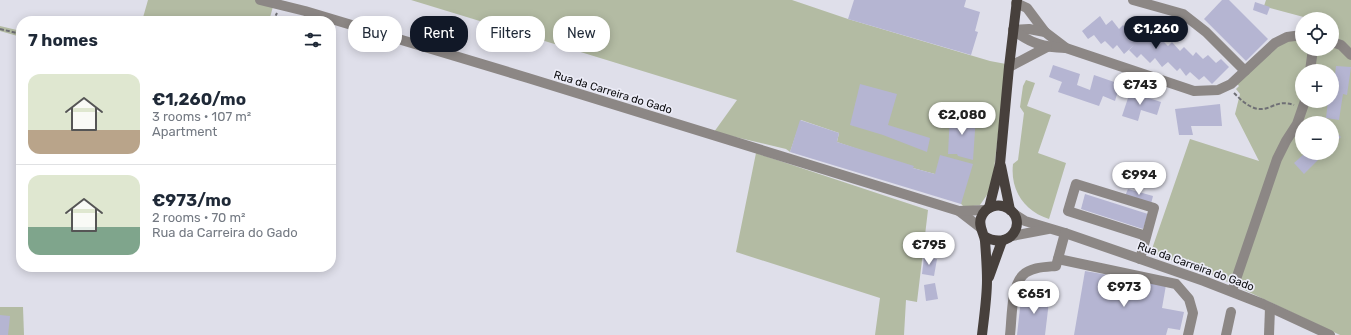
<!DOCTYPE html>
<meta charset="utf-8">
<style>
body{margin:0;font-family:Rubik,sans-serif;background:#f6f6f7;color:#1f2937;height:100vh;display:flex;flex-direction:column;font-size:15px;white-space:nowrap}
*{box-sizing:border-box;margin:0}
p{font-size:13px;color:#747a83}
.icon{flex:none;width:22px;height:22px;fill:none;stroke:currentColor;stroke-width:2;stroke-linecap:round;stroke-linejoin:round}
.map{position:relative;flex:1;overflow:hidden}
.side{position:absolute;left:16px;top:16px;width:320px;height:256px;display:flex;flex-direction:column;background:#fff;border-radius:16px;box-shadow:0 2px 10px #0003}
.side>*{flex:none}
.banner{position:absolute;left:348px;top:16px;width:380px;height:36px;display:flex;gap:8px}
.controls{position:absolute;left:1295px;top:12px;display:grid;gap:8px}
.controls a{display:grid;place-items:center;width:44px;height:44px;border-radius:50%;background:#fff;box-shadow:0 2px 10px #0003;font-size:20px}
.price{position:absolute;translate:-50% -34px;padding:0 9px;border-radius:14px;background:#fff;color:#222;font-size:13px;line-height:26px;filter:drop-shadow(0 1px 2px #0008)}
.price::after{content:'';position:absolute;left:50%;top:24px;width:12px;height:9px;margin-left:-6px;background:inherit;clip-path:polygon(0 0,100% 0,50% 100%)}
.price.current{background:#111827;color:#fff}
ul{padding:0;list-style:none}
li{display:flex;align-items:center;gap:12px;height:100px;padding:0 12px}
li+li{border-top:1px solid #e0e1e3}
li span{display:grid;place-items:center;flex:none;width:112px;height:80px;border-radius:12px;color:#555}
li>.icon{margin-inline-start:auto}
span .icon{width:48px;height:48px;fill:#fffc;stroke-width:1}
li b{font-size:17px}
h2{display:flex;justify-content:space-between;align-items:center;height:48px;padding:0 12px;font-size:17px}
.chip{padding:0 14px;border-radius:16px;background:#fff;box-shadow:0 2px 10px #0003;font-size:14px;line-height:36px}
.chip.current{background:#111827;color:#fff}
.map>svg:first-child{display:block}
</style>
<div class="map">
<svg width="1351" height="335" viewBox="0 0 1351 335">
<rect width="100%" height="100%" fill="#dfdfea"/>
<g fill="#b3bba3" fill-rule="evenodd">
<path d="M148,0H260L274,3L269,21H142Z"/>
<path d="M411,0H792L848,19L990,61L1006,64L994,170L989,192L980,205L973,206H963L935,174L913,168L837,142L839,133L801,120L790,152L786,149L714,132L737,100Z"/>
<path d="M1266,0H1351V335H1340L1217,277L1152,253L1153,246L1190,139L1259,161L1235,114L1240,94L1236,89L1239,86L1237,84L1275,43L1302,35V49H1332V19H1311L1270,8L1264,6ZM1302,71H1332V101H1302ZM1302,123H1332V153H1302Z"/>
<path d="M0,26L21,31V37L0,31Z"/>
<path d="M1026,80L1035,83L1027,106L1051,115L1038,153L1066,163L1049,219C1024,211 1010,190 1013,164L1018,160L1024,113L1020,107L1023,86Z"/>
<path d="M756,153L928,210L917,302L906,300L904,335H875L880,298L736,252Z"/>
<path d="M0,307H23L24,335H0Z"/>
</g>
<g fill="#b5b5d2">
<path d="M854,0H966L964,7L980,12L975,31L978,32L971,55L848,19Z"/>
<path d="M1222,0H1229L1268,39L1246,61L1204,19Z"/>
<path d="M1255,2L1270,7L1267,15L1253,10Z"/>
<path d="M1100,16L1106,25L1112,20L1119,29L1123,25L1130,33L1135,29L1143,38L1147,33L1155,41L1159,37L1168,46L1172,42L1180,51L1184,47L1193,56L1196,52L1203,59L1208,55L1216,63L1221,59L1229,67L1212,84L1204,76L1199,80L1190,72L1186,76L1180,68L1177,71L1168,62L1162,67L1155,58L1150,63L1141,54L1137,58L1129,50L1134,45L1124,54L1117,45L1113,49L1105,41L1101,44L1094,35L1088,39L1082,31Z"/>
<path d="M1053,65L1080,74L1077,85L1090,90L1094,75L1120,84L1115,101L1103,96L1099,106L1058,92L1062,82L1049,77Z"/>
<path d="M1336,66L1351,67L1347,95L1343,94L1339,120L1326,118L1328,101H1332Z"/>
<path d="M860,84L897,94L888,125L930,138L927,152L883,135L850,125Z"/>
<path d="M1130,92L1161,102L1157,115L1141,110L1138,121L1122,116Z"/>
<path d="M1220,104L1222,126H1191L1193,135H1179L1175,109Z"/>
<path d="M950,114L976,116L973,160L958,156L957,154H948Z"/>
<path d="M800,120L839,133L837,142L914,166L913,168L935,174L940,155L973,164L961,204L790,152Z"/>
<path d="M1332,129L1341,137L1332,146Z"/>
<path d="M1305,153H1325L1304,174L1294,163Z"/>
<path d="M1128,189L1153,196L1151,204L1125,196Z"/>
<path d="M1085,194L1148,214L1143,229L1081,209Z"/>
<path d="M924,257L937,259L934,276L922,274Z"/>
<path d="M1085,271L1166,285L1162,308L1184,312L1180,330L1168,328L1166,335H1074Z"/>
<path d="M935,283L938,299L926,301L924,285Z"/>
<path d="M1035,291L1050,293L1045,335H1017L1021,299L1033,301Z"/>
<path d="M0,315L10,316L8,335H0Z"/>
</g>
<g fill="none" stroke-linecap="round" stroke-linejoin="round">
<g stroke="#6f6f75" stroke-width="2" stroke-dasharray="4 2" stroke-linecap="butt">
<path d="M273,21L277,13"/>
<path d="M0,29L21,34"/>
<path d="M1234,93C1243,102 1255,114 1270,107C1279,103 1284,102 1294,105"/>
</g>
<g stroke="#8c8785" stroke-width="10">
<path d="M260,0L305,11L528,78L959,211L981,228"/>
<path d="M1133,0L1183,14L1206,32L1245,71"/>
<path d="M1016,3L1027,8L1045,32"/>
<path d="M1013,30L1029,29L1045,32L1066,48L1194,91L1218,90L1231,84L1275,43L1287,37L1302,35"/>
<path d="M1013,30C1032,44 1043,47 1066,48"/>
<path d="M1332,42L1341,45L1351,55"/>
<path d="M1009,67L1047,47"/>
<path d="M1310,71L1313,49"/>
<path d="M959,211L986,210"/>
<path d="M1014,214L1025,221L1065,233L1204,281L1263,304L1330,335"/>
<path d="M1012,236L1048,229"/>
<path d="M1058,259L1176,284L1189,299L1193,313L1188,335"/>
<path d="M1140,259L1154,208L1076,184L1068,211L1146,236"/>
<path d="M1232,291L1277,159L1286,141L1297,124L1305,101"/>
<path d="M1010,335C1012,319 1011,286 1023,275C1031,267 1046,267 1056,266L1065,233"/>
<path d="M1226,335L1231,312"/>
<path d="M1269,335L1270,308"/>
</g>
<g stroke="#47403c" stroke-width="10">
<path d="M1001,166L1010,210"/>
<path d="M989,208L1000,164L1009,67L1017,0"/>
<path d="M989,277L1002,241"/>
<path d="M982,335C984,317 987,298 987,280C987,267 986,254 985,241C984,233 978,226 981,218C985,206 999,202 1009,209C1028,222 1010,252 984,236"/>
</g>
</g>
<g text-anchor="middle" stroke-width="3.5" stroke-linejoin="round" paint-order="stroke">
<g font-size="11" fill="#0b0b0e" stroke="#ececf7">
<text transform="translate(613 92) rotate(17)" y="4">Rua da Carreira do Gado</text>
<text transform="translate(1196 266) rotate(20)" y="4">Rua da Carreira do Gado</text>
</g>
</g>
</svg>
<div class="controls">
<a><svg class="icon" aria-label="locate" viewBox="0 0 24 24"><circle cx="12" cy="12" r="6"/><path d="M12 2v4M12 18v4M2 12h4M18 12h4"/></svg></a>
<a>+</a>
<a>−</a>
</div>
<b class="price current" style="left:1156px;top:50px">€1,260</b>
<b class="price" style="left:1140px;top:106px">€743</b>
<b class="price" style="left:962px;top:136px">€2,080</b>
<b class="price" style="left:1139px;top:196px">€994</b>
<b class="price" style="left:929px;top:266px">€795</b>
<b class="price" style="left:1124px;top:308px">€973</b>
<b class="price" style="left:1034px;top:315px">€651</b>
<div class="banner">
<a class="chip">Buy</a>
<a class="chip current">Rent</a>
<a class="chip">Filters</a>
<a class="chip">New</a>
</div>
<section class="side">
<h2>7 homes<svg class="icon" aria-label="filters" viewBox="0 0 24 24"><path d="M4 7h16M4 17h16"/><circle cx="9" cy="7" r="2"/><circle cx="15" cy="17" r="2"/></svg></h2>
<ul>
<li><span style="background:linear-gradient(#dfe7d0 70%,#b9a48a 0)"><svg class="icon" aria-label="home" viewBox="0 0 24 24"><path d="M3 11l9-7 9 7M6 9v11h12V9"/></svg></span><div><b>€1,260/mo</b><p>3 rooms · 107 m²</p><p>Apartment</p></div></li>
<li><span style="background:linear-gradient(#dfe7d0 65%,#7fa58c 0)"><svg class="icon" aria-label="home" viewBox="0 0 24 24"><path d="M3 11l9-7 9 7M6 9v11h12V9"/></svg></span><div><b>€973/mo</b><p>2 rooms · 70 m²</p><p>Rua da Carreira do Gado</p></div></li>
</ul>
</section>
</div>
